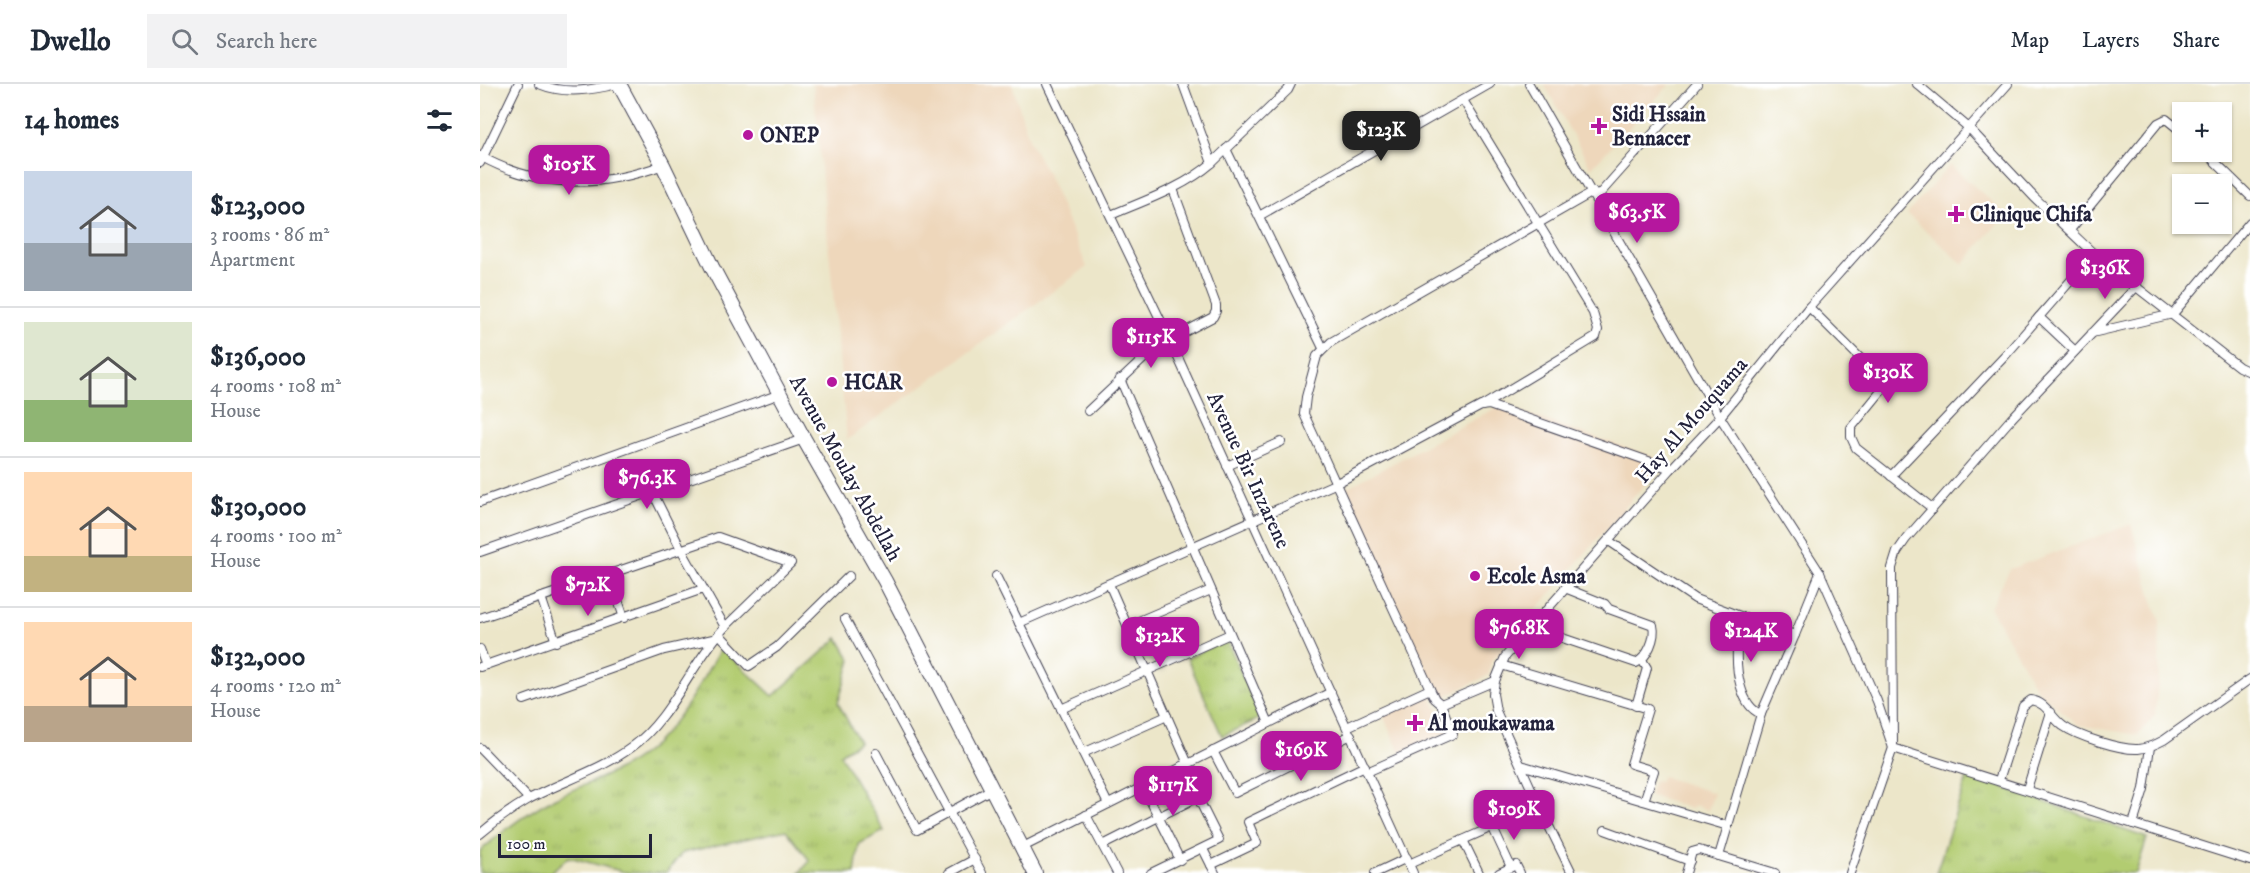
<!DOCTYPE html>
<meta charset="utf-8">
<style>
body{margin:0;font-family:"IM FELL DW Pica",serif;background:#f2f2f3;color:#1f2937;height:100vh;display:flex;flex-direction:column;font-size:22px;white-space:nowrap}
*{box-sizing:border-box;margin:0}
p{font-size:20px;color:#747a83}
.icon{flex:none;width:33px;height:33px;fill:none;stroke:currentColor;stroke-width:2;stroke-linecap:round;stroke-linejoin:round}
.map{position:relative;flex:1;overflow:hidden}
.sheet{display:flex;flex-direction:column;background:#fff;width:480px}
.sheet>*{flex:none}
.fabs{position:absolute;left:1692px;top:18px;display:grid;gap:12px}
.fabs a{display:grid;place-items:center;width:60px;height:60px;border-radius:0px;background:#fff;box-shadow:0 2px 4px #0004;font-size:30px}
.scale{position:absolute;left:18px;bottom:15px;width:154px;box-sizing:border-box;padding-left:6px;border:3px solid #22223b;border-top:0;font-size:16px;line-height:21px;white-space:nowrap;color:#22223b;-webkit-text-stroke:4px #fff;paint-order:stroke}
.price{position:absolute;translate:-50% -51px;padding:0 14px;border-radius:12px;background:#b5179e;color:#fff;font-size:20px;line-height:39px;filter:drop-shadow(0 2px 3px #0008)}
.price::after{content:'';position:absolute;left:50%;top:36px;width:18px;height:14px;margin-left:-9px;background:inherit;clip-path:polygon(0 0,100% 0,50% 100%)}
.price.active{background:#222;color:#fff}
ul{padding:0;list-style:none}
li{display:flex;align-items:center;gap:18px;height:150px;padding:0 24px}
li+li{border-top:2px solid #e0e1e3}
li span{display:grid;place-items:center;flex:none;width:168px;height:120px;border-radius:0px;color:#555}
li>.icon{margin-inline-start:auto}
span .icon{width:72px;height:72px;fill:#fffc;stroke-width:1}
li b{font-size:26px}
h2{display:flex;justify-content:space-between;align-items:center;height:72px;padding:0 24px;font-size:26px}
header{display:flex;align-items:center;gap:36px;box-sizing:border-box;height:84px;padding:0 30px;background:#fff;border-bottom:2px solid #e0e1e3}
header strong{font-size:28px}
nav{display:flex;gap:33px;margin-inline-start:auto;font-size:21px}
.search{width:420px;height:54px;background:#f2f2f3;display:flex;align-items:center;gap:15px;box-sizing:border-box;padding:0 21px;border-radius:0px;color:#747a83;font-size:22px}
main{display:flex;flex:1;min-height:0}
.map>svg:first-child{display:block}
</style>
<header>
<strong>Dwello</strong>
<div class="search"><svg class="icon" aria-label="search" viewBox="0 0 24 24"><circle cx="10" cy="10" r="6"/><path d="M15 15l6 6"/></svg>Search here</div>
<nav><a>Map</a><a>Layers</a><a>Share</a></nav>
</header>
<main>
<section class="sheet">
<h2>14 homes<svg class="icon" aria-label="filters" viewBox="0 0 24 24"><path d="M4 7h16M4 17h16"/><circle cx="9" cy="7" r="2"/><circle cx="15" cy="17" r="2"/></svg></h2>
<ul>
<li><span style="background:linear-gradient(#c9d6e8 60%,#9aa5b1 0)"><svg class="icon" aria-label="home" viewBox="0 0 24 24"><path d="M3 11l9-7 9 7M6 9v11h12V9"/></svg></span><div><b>$123,000</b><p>3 rooms · 86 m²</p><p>Apartment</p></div></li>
<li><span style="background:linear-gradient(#dfe7d0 65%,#8fb573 0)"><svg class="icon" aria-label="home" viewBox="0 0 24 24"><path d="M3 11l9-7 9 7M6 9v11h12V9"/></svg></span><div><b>$136,000</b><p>4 rooms · 108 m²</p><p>House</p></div></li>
<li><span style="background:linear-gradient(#ffd9b3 70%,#c2b280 0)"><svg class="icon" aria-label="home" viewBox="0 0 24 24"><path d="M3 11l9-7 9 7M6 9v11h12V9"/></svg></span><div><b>$130,000</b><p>4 rooms · 100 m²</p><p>House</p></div></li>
<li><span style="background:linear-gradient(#ffd9b3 70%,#b9a48a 0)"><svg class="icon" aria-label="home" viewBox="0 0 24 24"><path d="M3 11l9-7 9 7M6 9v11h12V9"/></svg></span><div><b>$132,000</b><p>4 rooms · 120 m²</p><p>House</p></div></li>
</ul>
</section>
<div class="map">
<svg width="1770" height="789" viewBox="0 0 1770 789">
<defs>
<pattern id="park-tufts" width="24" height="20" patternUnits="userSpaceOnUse" patternTransform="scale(1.5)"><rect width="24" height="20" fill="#b2cc71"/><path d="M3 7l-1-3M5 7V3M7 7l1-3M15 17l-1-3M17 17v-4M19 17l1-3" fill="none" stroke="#99af63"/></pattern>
</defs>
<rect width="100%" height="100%" fill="#fff"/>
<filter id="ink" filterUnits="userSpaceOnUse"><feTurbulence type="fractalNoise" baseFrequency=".0167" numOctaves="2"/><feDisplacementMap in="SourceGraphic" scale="12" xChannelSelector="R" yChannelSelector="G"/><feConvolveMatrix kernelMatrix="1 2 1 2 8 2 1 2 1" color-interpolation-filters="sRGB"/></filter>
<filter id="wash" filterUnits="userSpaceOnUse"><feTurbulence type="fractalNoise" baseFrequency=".008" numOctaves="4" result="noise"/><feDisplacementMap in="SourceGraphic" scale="24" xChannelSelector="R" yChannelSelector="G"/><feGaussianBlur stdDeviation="1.35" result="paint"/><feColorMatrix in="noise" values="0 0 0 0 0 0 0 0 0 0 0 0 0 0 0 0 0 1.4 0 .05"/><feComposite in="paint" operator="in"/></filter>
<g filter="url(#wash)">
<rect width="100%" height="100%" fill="#ece6c9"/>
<g fill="#eed7bb">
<path d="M333,0H532L550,58L567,89L607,183L367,356Z"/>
<path d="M1064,0H1190L1111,84Z"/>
<path d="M1470,81L1526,130L1483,180L1427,130Z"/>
<path d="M1021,321L1185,377L1011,578L1009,591L960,615L863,406Z"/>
<path d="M1651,440L1674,521L1680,536L1679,591L1675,631L1658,651L1598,641L1557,606L1510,523L1530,485Z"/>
<path d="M950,609L968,648L920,669L903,631Z"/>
<path d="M1181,692L1234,709L1228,726L1214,721L1211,725L1169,711L1174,696L1180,698Z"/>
</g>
<g fill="url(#park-tufts)" stroke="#6a7756" stroke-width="1.5">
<path d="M358,554L371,576L358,619L379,658L360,670L404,747L379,760L375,789H319L330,777L306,746L202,769L186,789H148L89,773L69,789H0V767C23,747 48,727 75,714C110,697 147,687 176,659C203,632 222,596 241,564L293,612Z"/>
<path d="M747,556L781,634L742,652L707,574Z"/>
<path d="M1488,691L1667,754L1656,789H1456Z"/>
</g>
</g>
<g filter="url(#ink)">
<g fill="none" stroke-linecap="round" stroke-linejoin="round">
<defs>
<g id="street">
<path d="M59,0C85,11 112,6 138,0"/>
<path d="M567,0L690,256L933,789"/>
<path d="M1049,0L1240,333L1340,489L1397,617L1413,664L1770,777"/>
<path d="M1437,0L1489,44L1554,113L1614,170L1759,283L1770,288"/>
<path d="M983,16L1113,229L1118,246L1116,253L1002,322"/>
<path d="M746,65L843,264"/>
<path d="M1725,68L1770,112"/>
<path d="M0,72C59,105 121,104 183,81"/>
<path d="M0,79L38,0"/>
<path d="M732,79L808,6L811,0"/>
<path d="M1116,114L1217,0"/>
<path d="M631,131C666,116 703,104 732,79L703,0"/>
<path d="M779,132L1010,0"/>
<path d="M1590,146L1678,39L1686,35L1702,48"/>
<path d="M1329,223L1400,294L1403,301L1402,306L1371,344V353L1376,364L1452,424"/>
<path d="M1559,233L1595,267"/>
<path d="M1612,249L1693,230L1770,138"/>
<path d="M640,295L789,639"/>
<path d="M608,327L676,263L733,233L736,227V221L693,105"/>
<path d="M747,382L801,358"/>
<path d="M1411,392L1524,273L1614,170"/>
<path d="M0,418L300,310"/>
<path d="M1129,457L1215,515L1260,532C1262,545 1258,554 1257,566C1256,586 1260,622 1281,630L1239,772"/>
<path d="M0,468L324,355"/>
<path d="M129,489L144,534"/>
<path d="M516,492L628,720"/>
<path d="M629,500L708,680"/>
<path d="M61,513L76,558"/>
<path d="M1260,532L1315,551L1340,489"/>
<path d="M0,534L238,453L311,479L245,543"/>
<path d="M365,535L502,789"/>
<path d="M539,539L857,399L1001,322L1009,321L1191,385"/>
<path d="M647,542L731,506"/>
<path d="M1050,543L1156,579C1168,573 1176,554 1173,541L1129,525L1125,520L1085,504"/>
<path d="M239,550L269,582L297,563L369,492"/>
<path d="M0,565L6,581"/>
<path d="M1021,581L1168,625L1151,680L1174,687L1164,717"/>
<path d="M0,583L223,505"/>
<path d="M950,605L955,615L961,620L1015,597"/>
<path d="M44,616L184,566L233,555"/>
<path d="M1156,622L1167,584L1162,576"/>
<path d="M581,625L750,550"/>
<path d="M1281,630L1315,551"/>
<path d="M867,643L950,605L824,330L826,313L837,272L851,258L1113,108"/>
<path d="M0,664L49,715"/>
<path d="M733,667L755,709L871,651"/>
<path d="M396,669L437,746L510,706"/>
<path d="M603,669L687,632"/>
<path d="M1041,681L1248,742"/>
<path d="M887,688L973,650L961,620"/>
<path d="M1519,696L1543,622L1551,616C1567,619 1570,632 1583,642C1597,652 1640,666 1658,665C1668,664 1675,661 1684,656L1770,595"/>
<path d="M663,702L700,776"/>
<path d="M1547,705L1571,628"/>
<path d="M1059,722L1092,789"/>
<path d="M606,731L637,789"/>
<path d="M1653,740L1664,705L1670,663"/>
<path d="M1012,742L1031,783"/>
<path d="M1125,746L1210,777"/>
<path d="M0,750C15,737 32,725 49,715C83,697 121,686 152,663C192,634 211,579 245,543L201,465L173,409"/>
<path d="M983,756L999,789"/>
<path d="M623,761L718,713"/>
<path d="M541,764L851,608"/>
<path d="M723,765L735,789"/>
<path d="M929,780L1059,722L1016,627L1013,610L1015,597L1025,573L1191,385L1240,333L1329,223L1528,0"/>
<path d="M731,781L777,759L768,738L885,682"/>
<path d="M469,789L495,775"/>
<path d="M671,789L739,756L702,682"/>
<path d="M895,789L927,774"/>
<path d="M1019,789L1036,781L1040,789"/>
<path d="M1206,789L1212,768L1219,766L1295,789"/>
<path d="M1370,789L1413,664L1412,484L1417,468L1426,455L1531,335L1657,202"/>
</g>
<path id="primary" d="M139,0L183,81L232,183L324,355L405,497L555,789"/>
</defs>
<use href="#street" stroke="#403f50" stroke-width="10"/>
<use href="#primary" stroke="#403f50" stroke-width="16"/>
<use href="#street" stroke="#fff" stroke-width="8"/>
<use href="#primary" stroke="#fff" stroke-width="14"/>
</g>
</g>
<g fill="#b5179e" stroke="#fff" stroke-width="2">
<path d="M1116 33h6v6h6v6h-6v6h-6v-6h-6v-6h6z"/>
<circle cx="268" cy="51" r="6"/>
<path d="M1473 121h6v6h6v6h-6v6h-6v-6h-6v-6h6z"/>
<circle cx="352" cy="298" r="6"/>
<circle cx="995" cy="492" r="6"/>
<path d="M932 630h6v6h6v6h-6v6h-6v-6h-6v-6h6z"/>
</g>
<g text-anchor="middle" stroke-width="5" stroke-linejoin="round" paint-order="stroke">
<g font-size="21" font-weight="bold" fill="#22223b" stroke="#fff" text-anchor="start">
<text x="1132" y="37">Sidi Hssain<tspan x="1132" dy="24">Bennacer</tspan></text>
<text x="280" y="58">ONEP</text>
<text x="1490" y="137">Clinique Chifa</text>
<text x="364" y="305">HCAR</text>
<text x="1007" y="499">Ecole Asma</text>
<text x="948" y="646">Al moukawama</text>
</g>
<g font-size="21" fill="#22223b" stroke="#fff">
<text transform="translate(1211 336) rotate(-49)" y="7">Hay Al Mouquama</text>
<text transform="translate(366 384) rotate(61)" y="7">Avenue Moulay Abdellah</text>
<text transform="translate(769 386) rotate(65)" y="7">Avenue Bir Inzarene</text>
</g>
</g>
</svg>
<div class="fabs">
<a>+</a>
<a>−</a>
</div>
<div class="scale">100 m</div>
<b class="price active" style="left:901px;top:78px">$123K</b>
<b class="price" style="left:89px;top:112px">$105K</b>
<b class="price" style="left:1157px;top:160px">$63.5K</b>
<b class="price" style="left:1625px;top:216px">$136K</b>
<b class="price" style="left:671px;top:285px">$115K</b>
<b class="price" style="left:1408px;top:320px">$130K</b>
<b class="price" style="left:167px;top:426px">$76.3K</b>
<b class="price" style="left:108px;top:533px">$72K</b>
<b class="price" style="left:1039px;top:576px">$76.8K</b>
<b class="price" style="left:1271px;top:579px">$124K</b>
<b class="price" style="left:680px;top:584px">$132K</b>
<b class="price" style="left:821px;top:698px">$169K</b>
<b class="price" style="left:693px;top:733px">$117K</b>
<b class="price" style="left:1034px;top:757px">$109K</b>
</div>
</main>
